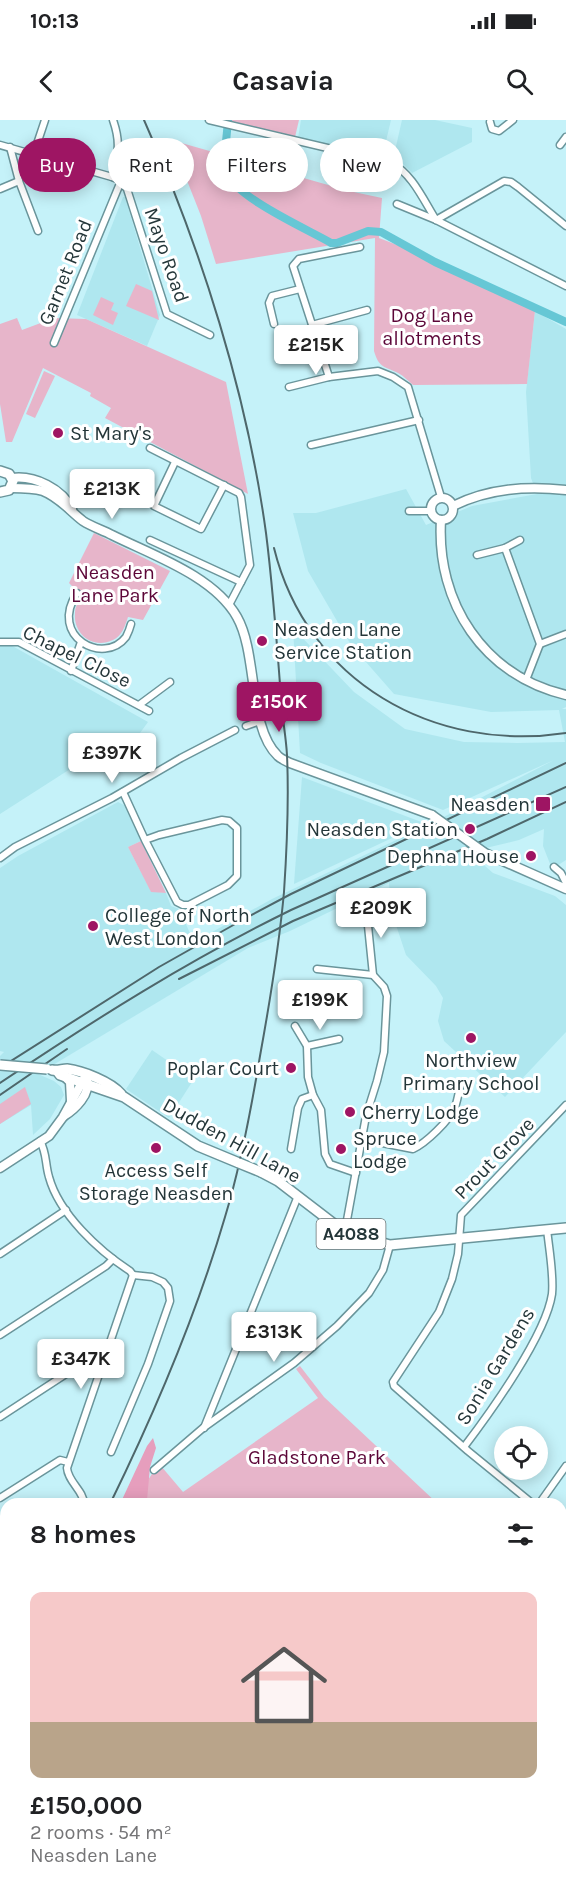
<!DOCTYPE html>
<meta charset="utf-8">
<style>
body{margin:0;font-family:Karla,sans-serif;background:#f6f6f6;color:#202124;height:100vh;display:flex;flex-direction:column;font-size:22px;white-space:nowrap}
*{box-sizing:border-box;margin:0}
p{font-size:20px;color:#757577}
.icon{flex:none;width:33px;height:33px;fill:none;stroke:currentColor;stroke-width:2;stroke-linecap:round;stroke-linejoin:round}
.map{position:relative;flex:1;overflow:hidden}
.side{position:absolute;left:0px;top:1378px;width:567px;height:404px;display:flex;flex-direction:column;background:#fff;border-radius:18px 18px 0 0;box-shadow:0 3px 15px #0003}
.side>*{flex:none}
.guide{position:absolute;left:18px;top:18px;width:531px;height:54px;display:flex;gap:12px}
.tools{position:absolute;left:494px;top:1306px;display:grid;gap:12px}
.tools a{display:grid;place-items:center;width:54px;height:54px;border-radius:50%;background:#fff;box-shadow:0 3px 15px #0003;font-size:30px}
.price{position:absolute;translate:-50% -51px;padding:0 14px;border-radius:6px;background:#fff;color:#222;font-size:20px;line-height:39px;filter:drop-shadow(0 2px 3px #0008)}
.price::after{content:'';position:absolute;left:50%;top:36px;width:18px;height:14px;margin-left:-9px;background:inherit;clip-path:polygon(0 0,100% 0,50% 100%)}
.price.current{background:#9e1563;color:#fff}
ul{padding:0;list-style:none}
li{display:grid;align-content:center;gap:12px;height:318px;padding:0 30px}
li span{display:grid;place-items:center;height:186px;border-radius:12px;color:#555}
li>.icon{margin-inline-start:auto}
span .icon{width:108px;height:108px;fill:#fffc;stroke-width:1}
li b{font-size:26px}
h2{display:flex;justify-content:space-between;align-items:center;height:72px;padding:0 30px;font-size:26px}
.pill{padding:0 21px;border-radius:27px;background:#fff;box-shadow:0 3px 15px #0003;font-size:21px;line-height:54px}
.pill.current{background:#9e1563;color:#fff}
.status{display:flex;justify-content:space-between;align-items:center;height:42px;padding:0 30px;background:#fff;direction:ltr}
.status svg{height:16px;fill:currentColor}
header{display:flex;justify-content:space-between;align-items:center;height:78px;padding:0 30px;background:#fff;font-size:27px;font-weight:700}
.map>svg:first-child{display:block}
</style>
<div class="status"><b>10:13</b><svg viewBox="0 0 49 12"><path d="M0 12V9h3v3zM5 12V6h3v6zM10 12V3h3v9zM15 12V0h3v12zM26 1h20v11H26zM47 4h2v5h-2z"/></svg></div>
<header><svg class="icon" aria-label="back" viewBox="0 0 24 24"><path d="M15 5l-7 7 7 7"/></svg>Casavia<svg class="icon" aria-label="search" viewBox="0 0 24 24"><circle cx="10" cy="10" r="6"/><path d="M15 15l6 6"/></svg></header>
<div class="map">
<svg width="566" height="1781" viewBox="0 0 566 1781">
<rect width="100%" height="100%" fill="#c5f2f9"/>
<g fill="#afe7ef">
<path d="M301,0H391L382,38L298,18Z"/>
<path d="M402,0H435L472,8V22L412,53L394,35Z"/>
<path d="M123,77H125L160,195L147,226L77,195Z"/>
<path d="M535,191L566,209V587L562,589H566V740L552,749L543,726L544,709L519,720L469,732L493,753L555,776L566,785V912L505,977L444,921L438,901L443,878L436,866L406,835L391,790L389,763L290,811L248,828L38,954L54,961L61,967L64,975L50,999L33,1015L31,985L0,1004V936L4,932L0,931V748L18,736L118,682L124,685L141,721L128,727L151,771L166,773L171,786L179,789L194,822L272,779L432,703L554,640L443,690L321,643L300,633L293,508L354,572L405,609L464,622L517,623L565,622L559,590L491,592L394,574L351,525L308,451L293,393H316L406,369L426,405L472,386L537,374L531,358L526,272Z"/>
<path d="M7,523L148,602L132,624L107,637L78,644L0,694V525Z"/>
<path d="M302,657L424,703L294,764Z"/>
<path d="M152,930L194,959L169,998L126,969Z"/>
</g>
<g fill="#e7b5ca">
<path d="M227,0H299L295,17L227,2Z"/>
<path d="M171,20L349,71L382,78L379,118L405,128L535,191L527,264L413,265C408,261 404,256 398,253C384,246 379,248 374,231L375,118L216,144L201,96Z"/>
<path d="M136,164L152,171L159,200L126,186Z"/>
<path d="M101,177L114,183L111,190L118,193L113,205L93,195Z"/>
<path d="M17,198L22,210L54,198L86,199L226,262L248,374L105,298L111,288L90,276L91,273L43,248L12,322H6L0,284V204Z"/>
<path d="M44,251L55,256L35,298L26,294Z"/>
<path d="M94,413L170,451L143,500L128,497C125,506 122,516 113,520C92,530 73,513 75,493C75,487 79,480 81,475L69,463Z"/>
<path d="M141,721L166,773L151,772L128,727Z"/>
<path d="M25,967L31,984L0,1004V984Z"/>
<path d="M300,1246L324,1277L438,1384H133L155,1349L161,1346L183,1372L318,1278L296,1249Z"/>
<path d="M6,1452V1776H425L419,1781H0V1456Z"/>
<path d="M561,1477L566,1481V1584L561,1589Z"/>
</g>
<g fill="#e69ebd">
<path d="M153,1318L156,1328L150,1347L147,1380L143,1384H120L147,1326Z"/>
<path d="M70,1776H150L152,1781H117L115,1777L110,1781H64Z"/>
</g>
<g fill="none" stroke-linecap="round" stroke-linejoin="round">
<path stroke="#66c7d5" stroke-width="8" d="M228,0C227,16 223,37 227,52C234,77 307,109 331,123H337L368,111L381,112L435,142L566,202"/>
<defs>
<g id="street">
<path d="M209,0L391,43C412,53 424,81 436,100"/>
<path d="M490,2L492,9L499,11L513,0"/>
<path d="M0,25L112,57L121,61L127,69L167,194L210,215"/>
<path d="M560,25L566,17"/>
<path d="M10,27L19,61L38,111"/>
<path d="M34,33L45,0"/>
<path d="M112,57C118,33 121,23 113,0"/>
<path d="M0,69L19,61"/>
<path d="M397,84L436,100L566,166"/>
<path d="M436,100L504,61L511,62L518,67L566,106"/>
<path d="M360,127L299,139L293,146L329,257L378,251L393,257L408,267L441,377"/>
<path d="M274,204L269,183L272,176L300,169"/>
<path d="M312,205L367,190"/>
<path d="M54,223L121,61"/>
<path d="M289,267L329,257"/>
<path d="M311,325L419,300"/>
<path d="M150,328L231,369L239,373L241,377L250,445L229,485"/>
<path d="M175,342L154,386L201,409L224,365"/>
<path d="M409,391H431"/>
<path d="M150,420L241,462"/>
<path d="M505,428L520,420"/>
<path d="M477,435L505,428L540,524L526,560"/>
<path d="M77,473C48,517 104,546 126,517C128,513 130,508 131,504"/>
<path d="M0,522H19L149,591"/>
<path d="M540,524L566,514"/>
<path d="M71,551L81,522"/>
<path d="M139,585L170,562"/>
<path d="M246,606L260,601"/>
<path d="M123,672L145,720L177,782L183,785H189L228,765L237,756V708L229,701L222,700L159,715L145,720"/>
<path d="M0,738L15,727L112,678L181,638L235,610"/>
<path d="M554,747L561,753L566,763"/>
<path d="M317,849L373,855"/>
<path d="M295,906L307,926L308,957L313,975L321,990L325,1034L330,1044L356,1053"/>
<path d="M307,926L339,919"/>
<path d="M362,1019L413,1029C426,1023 450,1000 455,987C458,979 459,970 461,962"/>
<path d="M40,1021C47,1033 45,1044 49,1057C59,1094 99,1131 130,1151L133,1155"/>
<path d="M291,1029L298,988L302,979L313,975"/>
<path d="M345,1111L366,996L377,961L384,932L387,876L384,867L373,855L366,786"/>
<path d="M0,1134L66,1090"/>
<path d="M0,1215L106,1146L113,1139"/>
<path d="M0,1297L92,1237L106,1236"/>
<path d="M204,1308L298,1076"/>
<path d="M464,1327C490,1293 546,1215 552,1174C554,1155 549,1129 547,1109"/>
<path d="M111,1332L148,1244L170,1181L168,1168L163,1162L152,1157L133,1155"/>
<path d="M154,1350L203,1308L294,1243L337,1206L369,1173L383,1150L390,1125"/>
<path d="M0,1378L60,1340L68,1342"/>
<path d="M84,1384C84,1371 68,1362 67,1348L133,1155"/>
<path d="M533,1384L468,1331L394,1266L393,1262L439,1192L452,1159L458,1134L461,1095L566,985"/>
<path d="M539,1384L566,1346"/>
<path d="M561,1409L566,1413"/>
<path d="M0,1448L6,1444"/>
<path d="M561,1672L566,1676"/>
<path d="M540,1776L542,1777"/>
</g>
<g id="secondary">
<path d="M12,358C35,355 62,369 72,389"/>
<path d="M11,368C21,368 33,368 43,371C59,377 70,391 83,401C92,407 103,410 112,415C152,435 214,456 237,497C258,534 248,608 278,636C281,639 286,641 290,643L432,695"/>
<circle cx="442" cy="389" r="11"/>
<path d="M453,386C489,368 527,366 566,370"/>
<path d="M441,400C436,483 484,556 566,575"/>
<path d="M485,733L566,769"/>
<path d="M64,956L70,962L71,981"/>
<path d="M64,996C75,989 91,974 87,959"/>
<path d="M0,1048L49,1016L63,997L85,957"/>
<path d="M561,1598L566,1593"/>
<path d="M427,1781L432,1776"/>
</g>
<g id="primary">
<path d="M0,351L9,354L13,361L9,370L0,372"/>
<path d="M52,950C58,951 62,949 67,949C83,951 111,962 121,974"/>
<path d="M57,951L60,955L124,977L198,1026L239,1043"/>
<path d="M261,1052L278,1061L334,1104L350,1114L390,1125L566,1108"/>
</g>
</defs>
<use href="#street" stroke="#6a959b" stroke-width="9"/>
<use href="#secondary" stroke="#6a959b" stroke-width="11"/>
<use href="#primary" stroke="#6a959b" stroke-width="12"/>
<use href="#street" stroke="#fff" stroke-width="6"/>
<use href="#secondary" stroke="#fff" stroke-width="8"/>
<use href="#primary" stroke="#fff" stroke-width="9"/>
<g stroke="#4e676b" stroke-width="2">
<path d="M274,428C307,562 434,633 566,613"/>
<path d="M179,859L293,801L487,719L566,682"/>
<path d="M0,948L159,847L244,799L291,774L566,643"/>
<path d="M0,963C94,900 189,840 291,790L566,667"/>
<path d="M0,975L67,929"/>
<path d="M110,1384C155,1292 196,1196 225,1097C241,1045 251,990 260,936C270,881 279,827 284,772C287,727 289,680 287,635C286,616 282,597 281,578C277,523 273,468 266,413C247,274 201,128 144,0"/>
<path d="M0,1615L6,1603"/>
</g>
<defs>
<path id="secondary-bridge" d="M432,695L485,733"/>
<g id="primary-bridge">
<path d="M0,945L47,949"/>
<path d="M239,1043L261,1052"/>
</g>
</defs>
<use href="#secondary-bridge" stroke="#6a959b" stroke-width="11" stroke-linecap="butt"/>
<use href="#primary-bridge" stroke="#6a959b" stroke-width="12" stroke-linecap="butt"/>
<use href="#secondary-bridge" stroke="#fff" stroke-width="8"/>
<use href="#primary-bridge" stroke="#fff" stroke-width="9"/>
</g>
<g fill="#9e1563" stroke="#fff" stroke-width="2">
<circle cx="58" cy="313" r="6"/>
<circle cx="262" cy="521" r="6"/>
<rect x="535" y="676" width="16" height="16" rx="3"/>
<circle cx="470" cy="709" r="6"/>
<circle cx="531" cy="736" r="6"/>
<circle cx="93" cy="806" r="6"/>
<circle cx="471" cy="918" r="6"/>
<circle cx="291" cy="948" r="6"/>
<circle cx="350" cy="992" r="6"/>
<circle cx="156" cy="1028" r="6"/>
<circle cx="341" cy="1029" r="6"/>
</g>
<g text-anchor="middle" stroke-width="6" stroke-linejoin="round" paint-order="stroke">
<rect fill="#fff" stroke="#667274" stroke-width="1.5" x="316.5" y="1099" width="69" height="30" rx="4.5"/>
<g font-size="18" font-weight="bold" fill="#243639">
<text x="351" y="1120">A4088</text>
</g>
<g font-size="20" fill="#243639" stroke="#fff">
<text transform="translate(167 135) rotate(71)" y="7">Mayo Road</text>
<text transform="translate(65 152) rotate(-68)" y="7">Garnet Road</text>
<text transform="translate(77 536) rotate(26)" y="7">Chapel Close</text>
<text transform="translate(232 1020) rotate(29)" y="7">Dudden Hill Lane</text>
<text transform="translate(494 1038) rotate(-46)" y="7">Prout Grove</text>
<text transform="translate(495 1246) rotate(-59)" y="7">Sonia Gardens</text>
</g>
<g font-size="20" fill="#5c0638" stroke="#fff">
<text x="432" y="202">Dog Lane<tspan x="432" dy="23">allotments</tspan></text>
<text x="115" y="459">Neasden<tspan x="115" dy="23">Lane Park</tspan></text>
<text x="317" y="1344">Gladstone Park</text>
</g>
<g font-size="20" fill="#243639" stroke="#fff" text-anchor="start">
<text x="70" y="320">St Mary's</text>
<text x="274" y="516">Neasden Lane<tspan x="274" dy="23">Service Station</tspan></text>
<text x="530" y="691" text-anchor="end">Neasden</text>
<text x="458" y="716" text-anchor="end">Neasden Station</text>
<text x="519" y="743" text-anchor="end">Dephna House</text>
<text x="105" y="802">College of North<tspan x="105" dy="23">West London</tspan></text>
<text x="471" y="947" text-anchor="middle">Northview<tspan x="471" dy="23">Primary School</tspan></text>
<text x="279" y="955" text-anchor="end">Poplar Court</text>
<text x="362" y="999">Cherry Lodge</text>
<text x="353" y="1025">Spruce<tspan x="353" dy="23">Lodge</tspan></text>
<text x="156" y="1057" text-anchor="middle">Access Self<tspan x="156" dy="23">Storage Neasden</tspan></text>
</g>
</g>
</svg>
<div class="tools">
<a><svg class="icon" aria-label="locate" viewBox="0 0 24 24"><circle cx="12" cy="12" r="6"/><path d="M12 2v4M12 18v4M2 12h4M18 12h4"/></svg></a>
</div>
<b class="price" style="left:316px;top:256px">£215K</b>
<b class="price" style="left:112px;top:400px">£213K</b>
<b class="price current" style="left:279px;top:613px">£150K</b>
<b class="price" style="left:112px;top:664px">£397K</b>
<b class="price" style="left:381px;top:819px">£209K</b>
<b class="price" style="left:320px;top:911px">£199K</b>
<b class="price" style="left:274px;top:1243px">£313K</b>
<b class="price" style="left:81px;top:1270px">£347K</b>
<div class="guide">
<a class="pill current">Buy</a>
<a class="pill">Rent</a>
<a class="pill">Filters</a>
<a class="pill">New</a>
</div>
<section class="side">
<h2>8 homes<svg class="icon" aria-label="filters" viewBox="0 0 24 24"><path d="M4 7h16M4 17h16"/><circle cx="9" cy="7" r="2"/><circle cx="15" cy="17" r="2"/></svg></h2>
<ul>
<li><span style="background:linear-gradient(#f6c9c9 70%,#b9a48a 0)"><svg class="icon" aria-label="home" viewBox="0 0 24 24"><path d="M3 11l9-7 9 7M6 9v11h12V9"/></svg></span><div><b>£150,000</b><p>2 rooms · 54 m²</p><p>Neasden Lane</p></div></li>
</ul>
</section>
</div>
